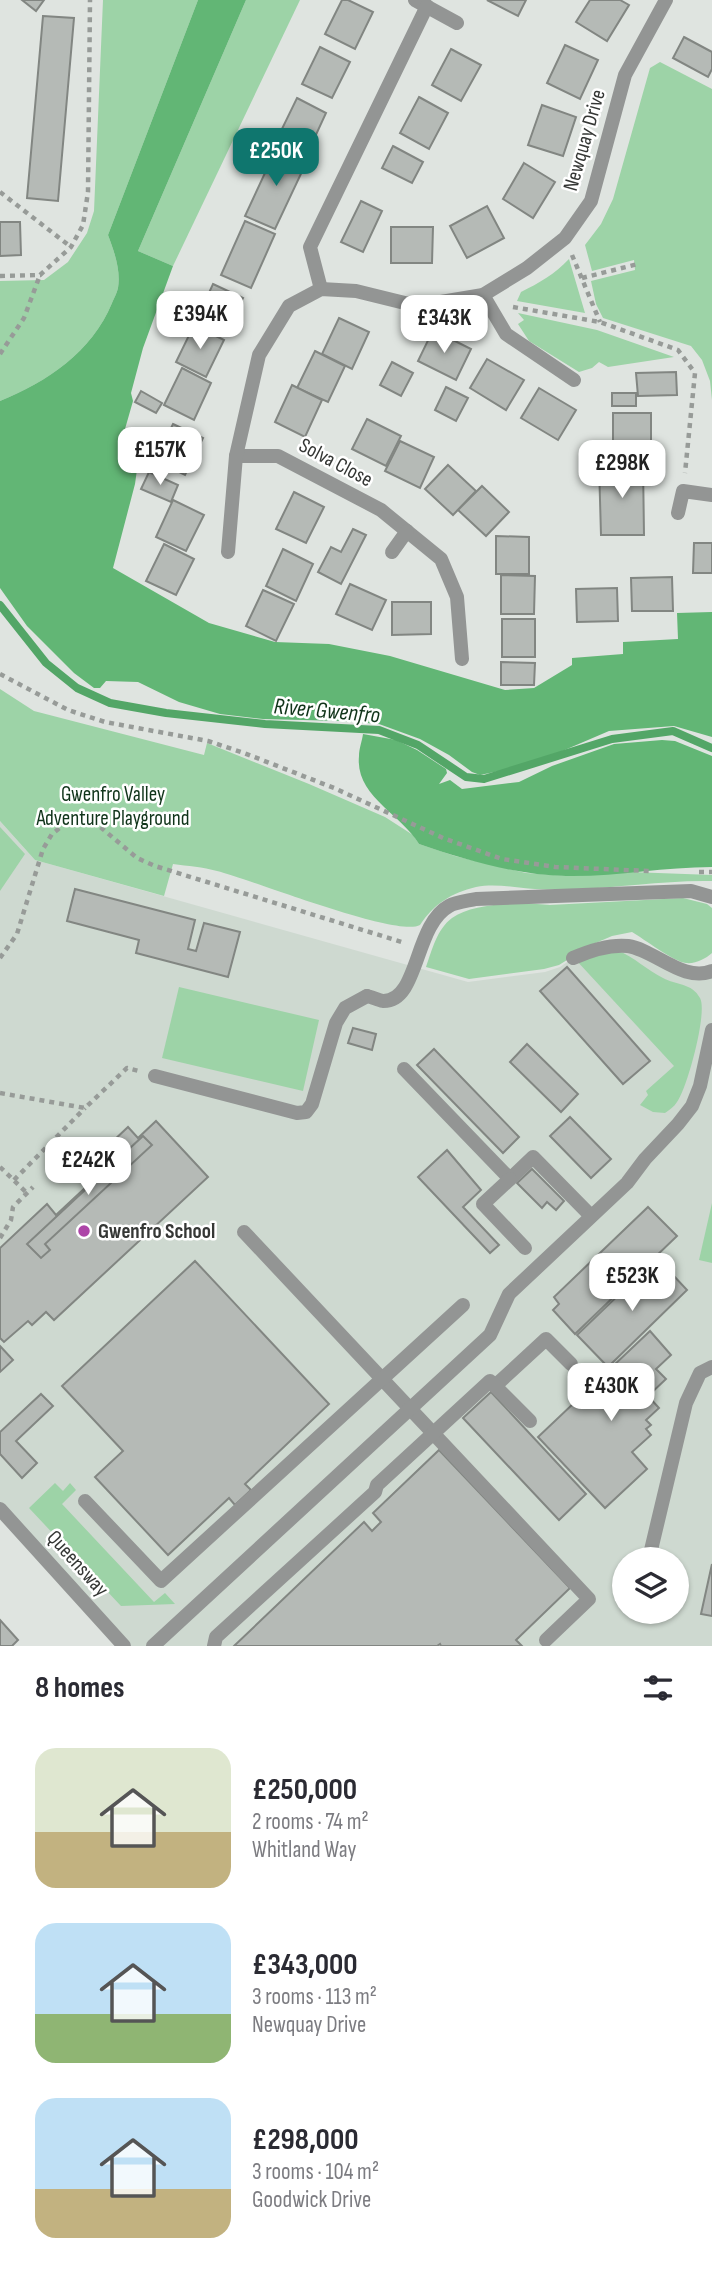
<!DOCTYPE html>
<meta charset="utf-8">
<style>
body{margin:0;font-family:"Sofia Sans Condensed",sans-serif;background:#f2f2f3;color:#2b2b33;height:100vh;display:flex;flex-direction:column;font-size:26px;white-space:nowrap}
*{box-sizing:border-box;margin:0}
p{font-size:23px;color:#7c7c81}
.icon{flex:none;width:38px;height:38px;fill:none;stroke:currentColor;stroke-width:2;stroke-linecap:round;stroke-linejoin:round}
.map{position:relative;height:1646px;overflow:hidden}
.drawer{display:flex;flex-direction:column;background:#fff;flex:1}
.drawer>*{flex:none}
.buttons{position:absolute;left:612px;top:1547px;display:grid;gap:14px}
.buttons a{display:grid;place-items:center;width:77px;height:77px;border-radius:50%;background:#fff;box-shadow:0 2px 5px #0004;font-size:35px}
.price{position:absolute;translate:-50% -60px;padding:0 16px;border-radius:14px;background:#fff;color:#222;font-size:23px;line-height:46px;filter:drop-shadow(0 2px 4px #0008)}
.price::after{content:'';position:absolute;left:50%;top:42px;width:21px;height:16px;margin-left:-10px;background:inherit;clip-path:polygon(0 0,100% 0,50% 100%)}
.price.current{background:#0f766e;color:#fff}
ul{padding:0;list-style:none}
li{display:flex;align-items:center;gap:21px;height:175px;padding:0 35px}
li span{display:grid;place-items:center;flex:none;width:196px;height:140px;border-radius:21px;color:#555}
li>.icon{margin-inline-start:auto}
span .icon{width:84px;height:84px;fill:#fffc;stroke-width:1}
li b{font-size:30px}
h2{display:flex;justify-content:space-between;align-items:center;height:84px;padding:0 35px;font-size:30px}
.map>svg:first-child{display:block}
</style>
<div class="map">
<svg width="712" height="1646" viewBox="0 0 712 1646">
<rect width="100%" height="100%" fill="#dfe4e0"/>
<path fill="#ced9d0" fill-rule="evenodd" d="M0,821L35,860L468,982L545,972L560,967L573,958L626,946L680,969L712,971V1646H124L0,1509ZM625,1559H677V1612H625Z"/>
<g fill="#9dd3a7">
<path d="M103,0H198L108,235C114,251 121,270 118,288C117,293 114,298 112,303C92,352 47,382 0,401V281L44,280L68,262L87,233L94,211Z"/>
<path d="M246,0H300L173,266L138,251Z"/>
<path d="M660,62L712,89V400L710,381L702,360L691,346L603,318L596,304L591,281L635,270L634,260L592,271L585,245L601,224L613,199L650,68Z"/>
<path d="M569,259L585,313L517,301L521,292C539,283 555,274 569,259Z"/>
<path d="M518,313L597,330L674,357L608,367L599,362L592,368L579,372L529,341L518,324L524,320Z"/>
<path d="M0,689L34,711L204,755L207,743L309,784L385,817L413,835L419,844L455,856L526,873L567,876L631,872L712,875V881C665,880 619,888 573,889C560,889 547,890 535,889C515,888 496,883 476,887C451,893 434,904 420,925C397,938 250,879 217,871C203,867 188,866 173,864L164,896L35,860L0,821Z"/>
<path d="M0,827L25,854L0,891Z"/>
<path d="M683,898L707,904L712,908V953C705,959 696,964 686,963C674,962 644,939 632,932L612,936L591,945L559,965L544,969L469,979L426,967C432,950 437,929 452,918C474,902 524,902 550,905Z"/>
<path d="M617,950C634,957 647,970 663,978C676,985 692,983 700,998C708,1012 687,1089 677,1102C674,1107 669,1110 665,1113L653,1112L640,1105L648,1095L646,1091L674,1066L576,960Z"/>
<path d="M179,987L319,1020L303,1091L162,1058Z"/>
<path d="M712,1203V1263L699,1260Z"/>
<path d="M55,1483L63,1491L70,1483L76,1490L62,1504L154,1602L165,1593L175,1604L121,1606L29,1508Z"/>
</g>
<g fill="#62b675">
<path d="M198,0H246L138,251L173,266L143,348L131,393L133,401L125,429L139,455L135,484L113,568L209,623L275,642L329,644L390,656L505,690L534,688L572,665V658L623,654V642L678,639L677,613L712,612V737L674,726L609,731L532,764L480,775L472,772L449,755L420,739L379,724L343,721L263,719L220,714L179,702L138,682L106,681L100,688H94L74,673L27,626L0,588V401C47,382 92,352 112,303C114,298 117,293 118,288C121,270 114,251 108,235Z"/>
<path d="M363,734L396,740L417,750L446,769L447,773L439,784L450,780L462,789L519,782L552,766L614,744L662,740L675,741L712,756V867C663,867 615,877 566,876C516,875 466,860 419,844C401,814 355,796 359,756C359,749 362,741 363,734Z"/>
</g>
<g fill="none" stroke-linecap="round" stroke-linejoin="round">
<path stroke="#53a667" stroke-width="8" d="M0,605L46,663L77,688L110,703L166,713L265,724L379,730L418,745L466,777L484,779L612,739L673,731L712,748"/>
</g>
<g fill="#b5bab6" stroke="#828682" stroke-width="2">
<path d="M22,0H44L36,11Z"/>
<path d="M342,0H348L373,12L355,49L325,34Z"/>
<path d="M487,0H526L518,16Z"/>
<path d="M590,0H620L629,5L607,41L576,22Z"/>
<path d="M43,16L74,18L58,201L27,198Z"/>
<path d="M684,37L712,52V69L708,77L673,58Z"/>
<path d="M565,45L598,60L580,99L547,83Z"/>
<path d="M320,47L350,62L332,98L302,84Z"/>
<path d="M451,49L481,65L461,101L432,85Z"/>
<path d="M419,97L448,113L429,149L400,133Z"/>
<path d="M297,98L326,113L309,150L279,135Z"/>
<path d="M542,105L576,117L563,156L528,145Z"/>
<path d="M393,146L423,162L412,183L382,168Z"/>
<path d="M277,147L307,161L275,229L245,216Z"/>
<path d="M524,163L555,182L533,218L503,199Z"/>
<path d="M361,201L382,211L363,252L341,242Z"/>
<path d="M487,206L504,238L467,258L450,226Z"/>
<path d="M245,221L275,234L251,288L221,275Z"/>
<path d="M0,222H20L21,255L0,256Z"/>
<path d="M391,227H433L432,263H391Z"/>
<path d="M213,284L243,298L225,335L196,321Z"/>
<path d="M339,318L369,332L352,369L322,354Z"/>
<path d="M194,325L224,340L206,377L176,362Z"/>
<path d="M433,330L471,349L456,380L418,361Z"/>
<path d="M315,351L345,366L328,402L297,388Z"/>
<path d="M487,359L524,380L506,410L470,388Z"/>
<path d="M392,362L413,373L401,396L380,385Z"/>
<path d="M182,368L211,383L194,420L164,405Z"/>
<path d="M676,372L677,395L638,396L636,373Z"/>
<path d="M292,385L322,400L305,437L275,422Z"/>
<path d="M446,387L468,398L456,421L435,410Z"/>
<path d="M539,388L576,410L558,440L521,418Z"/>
<path d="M141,391L162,403L156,413L135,402Z"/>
<rect x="612" y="393" width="24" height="13"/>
<rect x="613" y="413" width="38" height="35"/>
<path d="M367,419L401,436L386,466L352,449Z"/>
<path d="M173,424L203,438L185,475L155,460Z"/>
<path d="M400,441L434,457L420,488L385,471Z"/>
<path d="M643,464L644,535H601L599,465Z"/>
<path d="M448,465L476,491L453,515L425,489Z"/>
<path d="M149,472L178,485L171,502L141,489Z"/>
<path d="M482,486L509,512L486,536L458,510Z"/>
<path d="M294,492L324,507L306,543L276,529Z"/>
<path d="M173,500L204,515L186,551L156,537Z"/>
<path d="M353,529L366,535L341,584L318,572L331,547L341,552Z"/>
<path d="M496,536L529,537V574H496Z"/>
<path d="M694,543H712V573H693Z"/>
<path d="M164,544L194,559L176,595L146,581Z"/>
<path d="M283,549L313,564L296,601L266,586Z"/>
<path d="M501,575L535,576L534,614H501Z"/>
<path d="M672,577L673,611H632L631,578Z"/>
<path d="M350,584L386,600L372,630L336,614Z"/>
<path d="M617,588L618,621L577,622L576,589Z"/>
<path d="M263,590L294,604L276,641L246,626Z"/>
<path d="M392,602H431V634L392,635Z"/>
<rect x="502" y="619" width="33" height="38"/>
<path d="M501,662L535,663L534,685H501Z"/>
<path d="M75,889L195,920L188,949L196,951L204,923L240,932L228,977L136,953L139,940L67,921Z"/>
<path d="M567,967L650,1061L623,1084L540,991Z"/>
<path d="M353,1028L376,1034L372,1050L348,1043Z"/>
<path d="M527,1044L578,1094L561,1112L510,1062Z"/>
<path d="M434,1049L519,1137L503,1153L417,1065Z"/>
<path d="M570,1117L611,1159L591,1178L550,1136Z"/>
<path d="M156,1121L208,1177L54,1320L46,1312L32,1325L28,1321L4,1342L0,1338V1248L47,1204L56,1215L86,1187L76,1176L128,1127L138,1138Z"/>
<path d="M143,1136L152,1145L45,1244L50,1250L41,1258L27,1244Z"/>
<path d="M447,1150L481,1190L463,1207L499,1245L490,1253L418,1177Z"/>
<path d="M532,1169L564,1201L556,1210L547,1202L542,1208L517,1183Z"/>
<path d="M648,1207L677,1236L575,1334L553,1310L559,1304L554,1297Z"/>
<path d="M657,1258L687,1290L608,1367L577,1335Z"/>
<path d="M195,1261L329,1404L245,1484L251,1490L235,1505L229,1498L168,1555L95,1477L123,1451L62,1386Z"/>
<path d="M650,1331L671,1355L656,1369L666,1379L648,1396L659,1408L646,1420L651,1425L646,1429L651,1435L632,1452L647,1469L605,1508L538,1437Z"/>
<path d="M0,1346L13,1360L0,1372Z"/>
<path d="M491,1392L586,1494L559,1520L463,1418Z"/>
<path d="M41,1394L53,1406L16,1441L37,1463L22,1478L0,1454V1432Z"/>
<path d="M439,1450L570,1588L516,1640L522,1646H441L440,1644L437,1646H234L364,1522L372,1531L381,1522L373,1513Z"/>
<path d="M712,1564V1616L701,1614Z"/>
<path d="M0,1620L18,1640L12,1646H0Z"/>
</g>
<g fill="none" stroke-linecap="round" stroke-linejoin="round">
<g stroke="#979b98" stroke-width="4.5" stroke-dasharray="5 5" stroke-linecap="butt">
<path d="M0,192L71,247"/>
<path d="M572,255L600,322"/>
<path d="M0,276L40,275L71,247L83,225L88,192L90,0"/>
<path d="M582,278L638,264"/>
<path d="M513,307L600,322L678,350L695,373L685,473"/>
<path d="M0,354L24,318L40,275"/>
<path d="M0,674L68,710L105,722L208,741L244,753L334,788L443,838L502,859L555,867L649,871"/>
<path d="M699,872H712"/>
<path d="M0,958L17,934L43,849L52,834L66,823L82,820L98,825L137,858L155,866L405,943"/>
<path d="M0,1093L85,1108L127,1068L139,1071"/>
<path d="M53,1141L82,1171"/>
<path d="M0,1167L27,1193"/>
<path d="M14,1180L85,1108"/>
<path d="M0,1238L11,1220L13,1207L33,1187"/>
</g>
<g stroke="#939594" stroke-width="14">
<path d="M573,958C589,951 609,944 628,946C655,950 684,983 712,971"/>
<path d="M404,1069L510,1179L533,1157L591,1216"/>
<path d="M155,1076L297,1113L306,1112L312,1104L336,1023L345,1008L367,996"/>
<path d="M510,1179L483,1204L525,1248"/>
<path d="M244,1232L589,1599L546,1640"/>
<path d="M495,1386L546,1339L571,1364"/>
<path d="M85,1501L161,1581L463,1305"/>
<path d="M651,1550L686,1403L700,1373L712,1367"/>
<path d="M214,1646L216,1637L375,1492L377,1485L490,1381L530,1421"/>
</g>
<g stroke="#939594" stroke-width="14">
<path d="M415,0L457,23"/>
<path d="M321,289L310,247L427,6"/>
<path d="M483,295L506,334L574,380"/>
<path d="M236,456H278L381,510L441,559L457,597L462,659"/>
<path d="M678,513L683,491L712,495"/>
<path d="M228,552L236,456L259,355L289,306L321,289L356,291L417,306L483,295L527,268L565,238L591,201L625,75L666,0"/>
<path d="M392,552L407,531"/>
<path d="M367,996C372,997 378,1000 383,1001C419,1002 414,925 449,906C456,902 467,901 476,899L691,891L712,897"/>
<path d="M0,1509L124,1646"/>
<path d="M153,1646L490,1335L509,1294L627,1183L645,1159L678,1124L692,1106L700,1086L712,1030"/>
</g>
</g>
<circle fill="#ad45a8" stroke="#fff" stroke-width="2.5" cx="84" cy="1231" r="7"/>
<g text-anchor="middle" stroke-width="5" stroke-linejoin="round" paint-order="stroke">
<g font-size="21" fill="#353735" stroke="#fff">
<text transform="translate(584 140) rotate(-74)" y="7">Newquay Drive</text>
<text transform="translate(336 462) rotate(28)" y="7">Solva Close</text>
<text transform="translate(78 1563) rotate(48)" y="7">Queensway</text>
</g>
<g font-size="21" fill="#10341a" stroke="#fff">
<text x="113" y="801">Gwenfro Valley<tspan x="113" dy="24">Adventure Playground</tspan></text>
</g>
<g font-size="21" font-weight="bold" fill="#353735" stroke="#fff" text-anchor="start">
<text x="98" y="1238">Gwenfro School</text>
</g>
<g font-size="23" font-style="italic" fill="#11341a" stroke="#fff">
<text transform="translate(327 710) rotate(5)" y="8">River Gwenfro</text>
</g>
</g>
</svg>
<div class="buttons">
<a><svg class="icon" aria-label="layers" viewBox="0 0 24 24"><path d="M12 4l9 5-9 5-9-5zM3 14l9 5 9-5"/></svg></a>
</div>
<b class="price current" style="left:276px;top:188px">£250K</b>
<b class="price" style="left:200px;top:351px">£394K</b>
<b class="price" style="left:444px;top:355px">£343K</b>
<b class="price" style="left:160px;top:487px">£157K</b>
<b class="price" style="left:622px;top:500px">£298K</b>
<b class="price" style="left:88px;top:1197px">£242K</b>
<b class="price" style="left:632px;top:1313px">£523K</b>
<b class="price" style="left:611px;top:1423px">£430K</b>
</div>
<section class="drawer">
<h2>8 homes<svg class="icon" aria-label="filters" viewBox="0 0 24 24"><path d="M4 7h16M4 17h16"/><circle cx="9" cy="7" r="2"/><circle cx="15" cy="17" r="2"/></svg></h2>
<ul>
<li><span style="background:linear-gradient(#dfe7d0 60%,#c2b280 0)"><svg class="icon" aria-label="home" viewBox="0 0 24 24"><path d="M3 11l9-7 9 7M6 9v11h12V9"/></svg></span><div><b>£250,000</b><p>2 rooms · 74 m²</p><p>Whitland Way</p></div></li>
<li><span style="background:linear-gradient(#bfe0f5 65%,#8fb573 0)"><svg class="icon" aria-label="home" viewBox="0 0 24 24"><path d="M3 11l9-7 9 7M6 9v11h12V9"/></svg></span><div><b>£343,000</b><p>3 rooms · 113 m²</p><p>Newquay Drive</p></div></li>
<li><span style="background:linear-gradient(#bfe0f5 65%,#c2b280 0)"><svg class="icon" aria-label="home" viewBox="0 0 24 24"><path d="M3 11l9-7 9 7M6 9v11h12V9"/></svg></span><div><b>£298,000</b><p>3 rooms · 104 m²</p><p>Goodwick Drive</p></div></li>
</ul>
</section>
